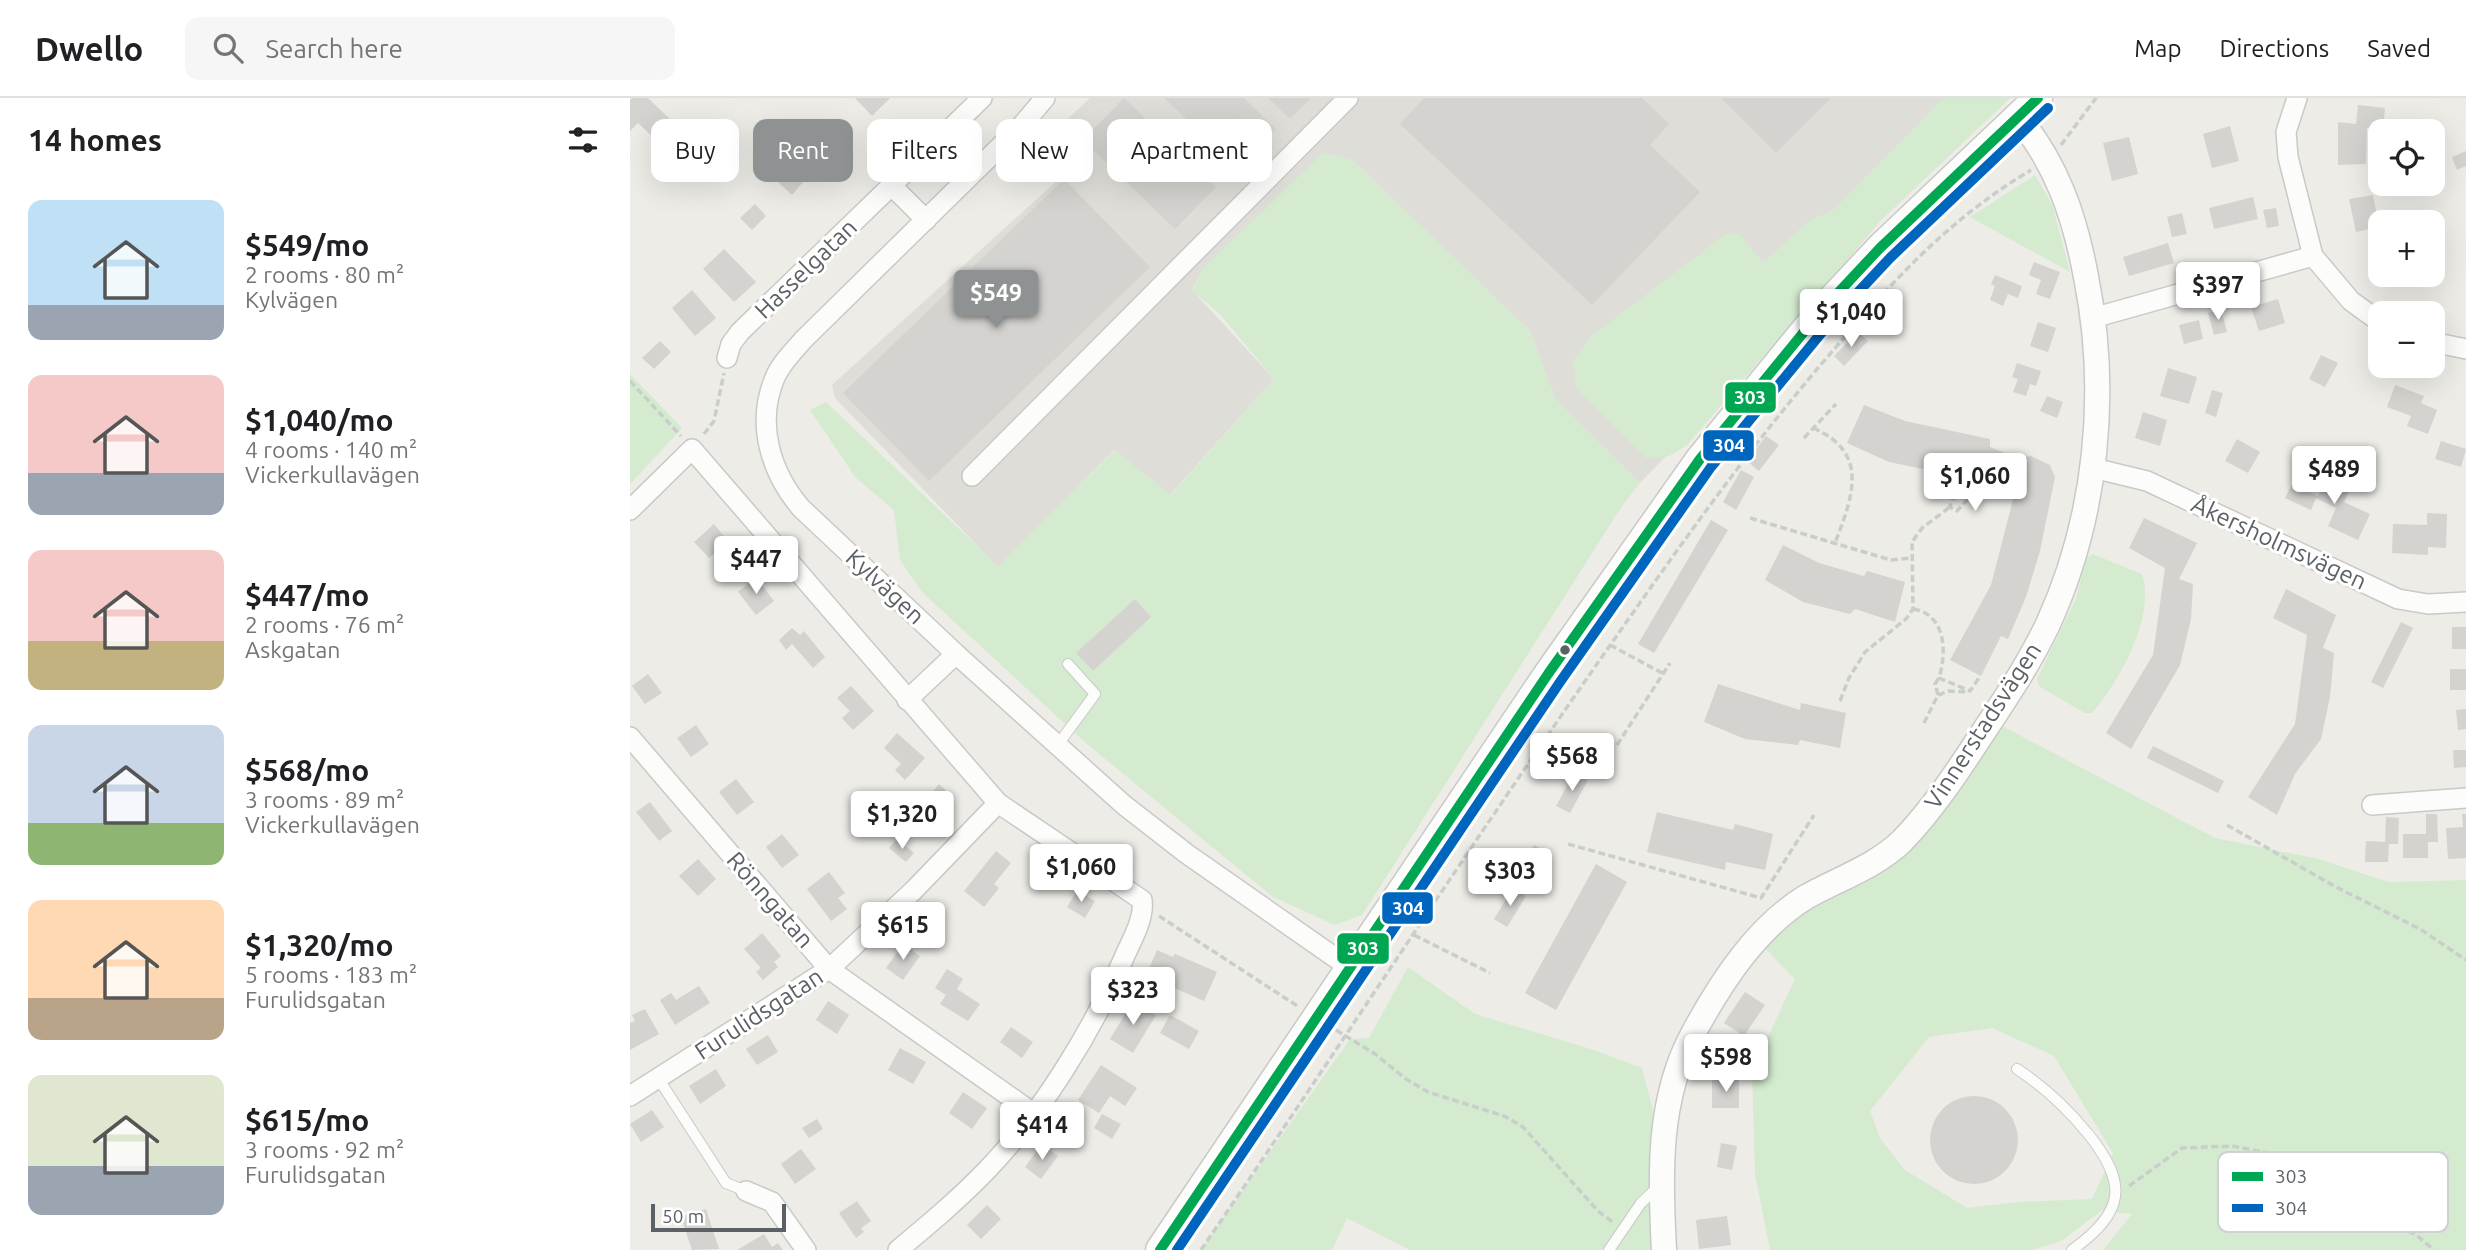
<!DOCTYPE html>
<meta charset="utf-8">
<style>
body{margin:0;font-family:Ubuntu,sans-serif;background:#f6f6f6;color:#202124;height:100vh;display:flex;flex-direction:column;font-size:26px;white-space:nowrap}
*{box-sizing:border-box;margin:0}
p{font-size:23px;color:#757577}
.icon{flex:none;width:38px;height:38px;fill:none;stroke:currentColor;stroke-width:2;stroke-linecap:round;stroke-linejoin:round}
.map{position:relative;flex:1;overflow:hidden}
.drawer{display:flex;flex-direction:column;background:#fff;width:630px}
.drawer>*{flex:none}
.banner{position:absolute;left:21px;top:21px;width:665px;height:63px;display:flex;gap:14px}
.buttons{position:absolute;left:1738px;top:21px;display:grid;gap:14px}
.buttons a{display:grid;place-items:center;width:77px;height:77px;border-radius:14px;background:#fff;box-shadow:0 7px 28px #0002;font-size:35px}
.scale{position:absolute;left:21px;bottom:18px;width:135px;box-sizing:border-box;padding-left:7px;border:4px solid #5c6166;border-top:0;font-size:19px;line-height:24px;white-space:nowrap;color:#5c6166;-webkit-text-stroke:5px #fff;paint-order:stroke}
.price{position:absolute;translate:-50% -60px;padding:0 16px;border-radius:7px;background:#fff;color:#222;font-size:23px;line-height:46px;filter:drop-shadow(0 2px 4px #0008)}
.price::after{content:'';position:absolute;left:50%;top:42px;width:21px;height:16px;margin-left:-10px;background:inherit;clip-path:polygon(0 0,100% 0,50% 100%)}
.price.selected{background:#8f9293;color:#fff}
ul{padding:0;list-style:none}
li{display:flex;align-items:center;gap:21px;height:175px;padding:0 28px}
li span{display:grid;place-items:center;flex:none;width:196px;height:140px;border-radius:14px;color:#555}
li>.icon{margin-inline-start:auto}
span .icon{width:84px;height:84px;fill:#fffc;stroke-width:1}
li b{font-size:30px}
h2{display:flex;justify-content:space-between;align-items:center;height:84px;padding:0 28px;font-size:30px}
.tag{padding:0 24px;border-radius:14px;background:#fff;box-shadow:0 7px 28px #0002;font-size:24px;line-height:63px}
.tag.selected{background:#8f9293;color:#fff}
header{display:flex;align-items:center;gap:42px;box-sizing:border-box;height:98px;padding:0 35px;background:#fff;border-bottom:2px solid #e0e0e0}
header strong{font-size:33px}
nav{display:flex;gap:38px;margin-inline-start:auto;font-size:24px}
.search{width:490px;height:63px;background:#f6f6f6;display:flex;align-items:center;gap:18px;box-sizing:border-box;padding:0 24px;border-radius:14px;color:#757577;font-size:26px}
main{display:flex;flex:1;min-height:0}
.map>svg:first-child{display:block}
</style>
<header>
<strong>Dwello</strong>
<div class="search"><svg class="icon" aria-label="search" viewBox="0 0 24 24"><circle cx="10" cy="10" r="6"/><path d="M15 15l6 6"/></svg>Search here</div>
<nav><a>Map</a><a>Directions</a><a>Saved</a></nav>
</header>
<main>
<section class="drawer">
<h2>14 homes<svg class="icon" aria-label="filters" viewBox="0 0 24 24"><path d="M4 7h16M4 17h16"/><circle cx="9" cy="7" r="2"/><circle cx="15" cy="17" r="2"/></svg></h2>
<ul>
<li><span style="background:linear-gradient(#bfe0f5 75%,#9aa5b1 0)"><svg class="icon" aria-label="home" viewBox="0 0 24 24"><path d="M3 11l9-7 9 7M6 9v11h12V9"/></svg></span><div><b>$549/mo</b><p>2 rooms · 80 m²</p><p>Kylvägen</p></div></li>
<li><span style="background:linear-gradient(#f6c9c9 70%,#9aa5b1 0)"><svg class="icon" aria-label="home" viewBox="0 0 24 24"><path d="M3 11l9-7 9 7M6 9v11h12V9"/></svg></span><div><b>$1,040/mo</b><p>4 rooms · 140 m²</p><p>Vickerkullavägen</p></div></li>
<li><span style="background:linear-gradient(#f6c9c9 65%,#c2b280 0)"><svg class="icon" aria-label="home" viewBox="0 0 24 24"><path d="M3 11l9-7 9 7M6 9v11h12V9"/></svg></span><div><b>$447/mo</b><p>2 rooms · 76 m²</p><p>Askgatan</p></div></li>
<li><span style="background:linear-gradient(#c9d6e8 70%,#8fb573 0)"><svg class="icon" aria-label="home" viewBox="0 0 24 24"><path d="M3 11l9-7 9 7M6 9v11h12V9"/></svg></span><div><b>$568/mo</b><p>3 rooms · 89 m²</p><p>Vickerkullavägen</p></div></li>
<li><span style="background:linear-gradient(#ffd9b3 70%,#b9a48a 0)"><svg class="icon" aria-label="home" viewBox="0 0 24 24"><path d="M3 11l9-7 9 7M6 9v11h12V9"/></svg></span><div><b>$1,320/mo</b><p>5 rooms · 183 m²</p><p>Furulidsgatan</p></div></li>
<li><span style="background:linear-gradient(#dfe7d0 65%,#9aa5b1 0)"><svg class="icon" aria-label="home" viewBox="0 0 24 24"><path d="M3 11l9-7 9 7M6 9v11h12V9"/></svg></span><div><b>$615/mo</b><p>3 rooms · 92 m²</p><p>Furulidsgatan</p></div></li>
</ul>
</section>
<div class="map">
<svg width="1836" height="1152" viewBox="0 0 1836 1152">
<rect width="100%" height="100%" fill="#edece7"/>
<path fill="#deddd8" d="M460,0H1380L1251,122L1164,225L1010,385L925,301L900,233L721,61L573,170L562,192L644,281L540,397L484,352L368,469L205,300L202,287L452,60L427,31Z"/>
<g fill="#d4ebd0" fill-rule="evenodd">
<path d="M1313,0H1380L1251,122L1057,347L1039,358L1016,360L946,290L943,263L959,240L1097,135L1109,136L1132,163L1137,161L1180,122L1203,112Z"/>
<path d="M693,55L721,61L900,233L925,301L1010,385L992,408L732,817L705,827L643,799L457,646L293,495L270,462L264,412L226,380L180,312L196,304L368,468L485,352L541,397L644,281L589,215L562,193L573,170Z"/>
<path d="M1405,77L1422,106L1440,174L1340,119Z"/>
<path d="M0,276L52,330L0,386Z"/>
<path d="M1462,456L1512,476C1526,518 1490,583 1462,615H1455L1410,589L1407,581L1446,501L1456,461Z"/>
<path d="M1357,620L1585,740L1689,761L1758,784L1836,782V1152H1473L1502,1116L1471,1113L1431,1143L1402,1152H1140L1125,1076L1122,973L1165,881L1125,840L1172,793L1258,740L1318,678ZM1362,930L1424,958L1483,1055L1462,1101L1387,1104L1337,1110L1275,1072L1250,1040L1240,1013L1299,939Z"/>
<path d="M778,869L845,916L967,953L1012,970L1033,1051L1032,1152H780L717,1120L702,1152H571L720,941L739,940Z"/>
</g>
<g fill="#d4d3d0">
<path d="M2,0H18L41,22L24,40L8,25L0,33V2Z"/>
<path d="M225,0H260L242,18Z"/>
<path d="M494,0L586,89L545,131L453,42Z"/>
<path d="M534,0H614L646,31L608,70Z"/>
<path d="M638,0H681L660,21Z"/>
<path d="M794,0H1012L1039,26L1020,47L1070,94L962,207L770,26Z"/>
<path d="M1091,0H1201L1146,55Z"/>
<path d="M1728,7L1755,10L1753,32L1737,30L1736,66L1708,67V24L1726,26Z"/>
<path d="M203,27L219,42L204,58L188,43Z"/>
<path d="M1600,28L1609,63L1582,70L1573,36Z"/>
<path d="M1499,39L1508,76L1482,83L1473,45Z"/>
<path d="M43,41L52,52L40,63L30,52Z"/>
<path d="M1836,53V68L1827,72L1822,59Z"/>
<path d="M164,64L179,77L162,97L147,83Z"/>
<path d="M434,81L520,169L299,383L213,295Z"/>
<path d="M1743,97L1749,129L1726,134L1719,101Z"/>
<path d="M1623,99L1628,121L1584,131L1579,110Z"/>
<path d="M125,106L136,118L122,132L110,120Z"/>
<path d="M1646,110L1649,128L1637,130L1633,112Z"/>
<path d="M1552,115L1557,136L1542,139L1537,119Z"/>
<path d="M1538,145L1544,165L1499,178L1493,159Z"/>
<path d="M94,151L126,184L104,204L73,171Z"/>
<path d="M1404,164L1430,174L1420,201L1406,196L1411,182L1399,177Z"/>
<path d="M1365,177L1392,188L1388,200L1378,196L1373,208L1360,202L1365,188L1361,186Z"/>
<path d="M1774,177H1802L1797,187Z"/>
<path d="M62,192L86,220L65,238L42,210Z"/>
<path d="M1258,199L1268,207L1243,234L1233,226Z"/>
<path d="M1648,201L1655,225L1629,233L1621,209Z"/>
<path d="M1591,212L1597,234L1584,237L1578,215Z"/>
<path d="M1569,222L1573,241L1554,246L1549,227Z"/>
<path d="M1408,224L1426,230L1418,254L1400,248Z"/>
<path d="M1228,234L1238,243L1214,268L1204,258Z"/>
<path d="M30,243L41,254L24,271L12,260Z"/>
<path d="M1691,257L1708,265L1695,289L1679,281Z"/>
<path d="M1387,265L1411,273L1406,288L1400,286L1396,298L1383,294L1388,281L1382,279Z"/>
<path d="M1538,270L1567,279L1559,306L1530,298Z"/>
<path d="M1765,287L1794,298L1791,305L1807,312L1798,336L1777,328L1781,318L1757,309Z"/>
<path d="M1582,292L1593,295L1586,319L1575,315Z"/>
<path d="M1417,298L1433,304L1427,320L1410,313Z"/>
<path d="M1234,307L1275,323L1360,341V349L1388,360L1401,358L1420,367L1425,379L1410,453L1396,499L1378,541L1371,538L1351,578L1320,562L1361,487L1386,390L1353,374L1351,383L1259,364L1217,345Z"/>
<path d="M1513,314L1537,322L1530,348L1505,340Z"/>
<path d="M1136,338L1149,347L1129,373L1117,363Z"/>
<path d="M1607,341L1630,354L1618,375L1595,363Z"/>
<path d="M1811,343L1836,351L1831,369L1805,361Z"/>
<path d="M1111,372L1124,379L1106,412L1093,404Z"/>
<path d="M1698,377L1722,388L1714,404L1740,416L1728,442L1698,428L1706,410L1686,400L1681,412L1655,400L1662,386L1688,398Z"/>
<path d="M1797,415L1817,416L1816,450L1798,449V457L1762,455L1763,426L1797,427Z"/>
<path d="M1514,420L1567,445L1549,481L1563,486L1561,521L1550,567L1501,651L1476,635L1523,557L1535,470L1499,450Z"/>
<path d="M1081,422L1098,432L1024,555L1008,546Z"/>
<path d="M84,426L98,443L79,460L64,444Z"/>
<path d="M1153,447L1189,465L1234,478L1237,473L1275,484L1265,524L1225,511L1220,516L1173,504L1135,482Z"/>
<path d="M126,479L144,503L126,517L108,494Z"/>
<path d="M1656,491L1706,517L1693,550L1704,555L1700,599L1691,641L1665,676L1647,717L1618,699L1665,626L1677,537L1643,520Z"/>
<path d="M505,501L521,519L463,573L446,555Z"/>
<path d="M1771,524L1783,530L1753,590L1741,584Z"/>
<rect x="1822" y="529" width="14" height="22"/>
<path d="M162,530L170,537L174,533L195,559L183,570L162,546L156,552L149,542Z"/>
<rect x="1820" y="571" width="16" height="21"/>
<path d="M18,576L32,595L15,606L2,588Z"/>
<path d="M1088,586L1170,612L1171,605L1216,615L1210,650L1170,642L1168,647L1115,641L1074,624Z"/>
<path d="M221,588L244,613L223,632L212,620L220,613L207,600Z"/>
<path d="M1836,611V631L1828,632L1826,612Z"/>
<path d="M66,627L79,646L61,659L47,640Z"/>
<path d="M267,635L295,660L275,682L265,672L271,666L254,650Z"/>
<path d="M962,643L975,651L962,674L948,666Z"/>
<path d="M1523,648L1594,683L1588,695L1517,660Z"/>
<path d="M1823,652H1836V669L1824,670Z"/>
<path d="M944,675L958,682L940,715L926,708Z"/>
<path d="M106,681L124,704L107,717L89,694Z"/>
<path d="M309,686L322,698L294,730L274,713L286,699L293,705Z"/>
<path d="M20,704L42,733L29,743L6,714Z"/>
<path d="M1027,714L1103,732L1105,726L1143,736L1135,772L1096,764L1095,772L1017,754Z"/>
<path d="M1796,716H1807L1808,744H1798V760H1773V736H1796Z"/>
<path d="M1832,716H1836V760L1818,761L1816,730L1833,729Z"/>
<path d="M1756,719L1769,720L1768,746H1759L1758,764H1735L1736,743L1755,744Z"/>
<path d="M152,736L169,757L152,770L136,749Z"/>
<path d="M267,741L284,755L276,764L259,750Z"/>
<path d="M904,747L917,754L899,790L886,783Z"/>
<path d="M366,753L381,765L364,786L369,790L354,809L334,793Z"/>
<path d="M68,761L86,781L68,798L49,778Z"/>
<path d="M966,766L997,784L926,912L895,895Z"/>
<path d="M199,774L215,795L208,800L217,811L201,823L177,791Z"/>
<path d="M883,790L896,798L877,829L864,821Z"/>
<path d="M447,793L465,803L455,820L437,809Z"/>
<path d="M132,835L151,858L144,864L148,869L133,882L126,874L131,870L114,851Z"/>
<path d="M273,846L290,858L273,882L256,870Z"/>
<path d="M527,852L543,859L545,856L587,874L574,903L533,885L536,880L518,873Z"/>
<path d="M317,871L333,881L327,891L350,906L338,923L310,906L316,897L305,890Z"/>
<path d="M69,888L80,905L45,927L30,902L41,895L46,902Z"/>
<path d="M1115,894L1135,907L1114,938L1094,925Z"/>
<path d="M198,903L219,917L207,936L186,922Z"/>
<path d="M503,903L526,917L503,955L480,941Z"/>
<path d="M15,911L29,936L0,952V925L5,923L2,917Z"/>
<path d="M540,917L569,933L559,951L530,935Z"/>
<path d="M381,929L403,944L392,960L370,944Z"/>
<path d="M138,937L148,954L127,967L116,951Z"/>
<path d="M270,950L296,964L283,986L258,972Z"/>
<path d="M471,967L507,990L495,1008L480,998L469,1015L448,1002Z"/>
<path d="M86,971L96,988L70,1006L59,988Z"/>
<rect x="1082" y="982" width="27" height="28"/>
<path d="M333,994L357,1010L342,1031L319,1015Z"/>
<circle cx="1344" cy="1042" r="44"/>
<path d="M22,1012L34,1029L11,1044L0,1026Z"/>
<path d="M472,1016L491,1026L482,1041L464,1030Z"/>
<path d="M187,1021L193,1031L179,1040L172,1030Z"/>
<path d="M1091,1045L1107,1048L1102,1072L1087,1069Z"/>
<path d="M412,1046L428,1058L411,1081L395,1069Z"/>
<path d="M171,1051L186,1071L165,1086L151,1066Z"/>
<path d="M227,1103L241,1123L231,1130L234,1134L226,1140L209,1115Z"/>
<path d="M357,1107L371,1121L351,1141L337,1127Z"/>
<path d="M76,1111L89,1151L62,1152L51,1119Z"/>
<path d="M1097,1118L1101,1147L1069,1151L1066,1122Z"/>
<path d="M134,1136L142,1149L148,1145L153,1152H107Z"/>
</g>
<g fill="none" stroke-linecap="round" stroke-linejoin="round">
<defs>
<g id="service">
<path d="M427,648L465,596L438,566"/>
<path d="M1387,971C1416,990 1437,1010 1459,1037C1498,1086 1495,1114 1442,1152"/>
<path d="M28,980L96,1085L116,1093"/>
<path d="M979,1152L1011,1105L1028,1089"/>
</g>
<g id="minor">
<path d="M415,0L393,26L173,242C163,254 150,266 144,282C126,327 141,375 171,410L326,556L494,707L557,756L720,870"/>
<path d="M1667,0L1656,34L1658,59L1683,158L1721,203L1750,224"/>
<path d="M262,88L296,122"/>
<path d="M1463,220L1683,158"/>
<path d="M1802,244L1836,251"/>
<path d="M97,260L101,246L110,234L352,0"/>
<path d="M1463,370L1517,383L1768,501L1798,506L1836,504"/>
<path d="M342,378L718,0"/>
<path d="M0,412L62,351L368,705L512,802C515,821 500,845 493,862C461,935 411,1016 356,1073C328,1102 298,1127 268,1152"/>
<path d="M277,602L326,556"/>
<path d="M0,639L199,871L403,1015"/>
<path d="M1742,707L1836,700"/>
<path d="M0,998L199,871L283,793L368,705"/>
<path d="M116,1093L142,1104L176,1152"/>
</g>
<path id="tertiary" d="M1034,1152C1030,1079 1027,1000 1064,934C1091,884 1127,829 1176,799C1208,781 1245,769 1272,743C1304,710 1329,671 1354,633C1377,598 1400,564 1418,526C1467,419 1479,294 1456,179C1445,119 1427,66 1387,18"/>
<path id="secondary" d="M530,1152L918,576L1070,361L1191,213L1250,150L1408,0"/>
</defs>
<use href="#service" stroke="#c9c9c8" stroke-width="12"/>
<use href="#minor" stroke="#c9c9c8" stroke-width="22"/>
<use href="#tertiary" stroke="#c9c9c8" stroke-width="27"/>
<use href="#secondary" stroke="#c8c9c8" stroke-width="31"/>
<g stroke="#c9ceca" stroke-width="3.5" stroke-dasharray="7 3.5" stroke-linecap="butt">
<path d="M1431,47L1466,0"/>
<path d="M0,283L51,338"/>
<path d="M1183,330C1241,355 1222,400 1205,445"/>
<path d="M74,336L84,323L94,275"/>
<path d="M1174,340L1206,306"/>
<path d="M1315,384L1352,395L1377,386"/>
<path d="M1338,401L1327,413L1320,409L1322,401C1331,397 1340,400 1350,396"/>
<path d="M1120,420L1261,462L1282,460"/>
<path d="M1283,511C1316,516 1317,554 1309,580L1340,593L1349,580"/>
<path d="M980,547L1034,576"/>
<path d="M1308,597L1319,593L1339,594"/>
<path d="M1210,603L1219,580L1235,554L1276,521L1283,511L1282,444L1292,430L1320,409"/>
<path d="M1294,625L1308,597L1305,586L1309,580"/>
<path d="M987,647L1040,565"/>
<path d="M1597,727L1706,789L1790,831L1836,862"/>
<path d="M938,746L1131,800L1184,717"/>
<path d="M529,818L669,909"/>
<path d="M784,837L860,875"/>
<path d="M706,932L745,956L776,981L798,994L874,1018L893,1029L968,1113L984,1125"/>
<path d="M1499,1088L1552,1050L1602,1048L1660,1059L1706,1098L1786,1137L1804,1152"/>
<path d="M571,1152C715,941 853,727 1000,519C1068,422 1134,331 1213,241C1271,174 1324,118 1401,72"/>
</g>
<use href="#service" stroke="#fcfcfb" stroke-width="10"/>
<use href="#minor" stroke="#fcfcfb" stroke-width="19"/>
<use href="#tertiary" stroke="#fcfcfb" stroke-width="24"/>
<use href="#secondary" stroke="#fcfcfb" stroke-width="28"/>
<defs>
<path id="bus-1" d="M530,1152L918,576L1070,361L1191,213L1250,150L1408,0"/>
<path id="bus-2" d="M547,1152L930,584L1081,369L1202,222L1260,160L1418,10"/>
</defs>
<use href="#bus-1" stroke="#fff" stroke-width="16"/>
<use href="#bus-2" stroke="#fff" stroke-width="16"/>
<use href="#bus-1" stroke="#00a651" stroke-width="10"/>
<use href="#bus-2" stroke="#0065bd" stroke-width="10"/>
</g>
<circle fill="#5c6166" stroke="#fff" stroke-width="2.5" cx="935" cy="552" r="6"/>
<g text-anchor="middle" stroke-width="6" stroke-linejoin="round" paint-order="stroke">
<g font-size="24" fill="#5c6166" stroke="#fff">
<text transform="translate(176 171) rotate(-44)" y="8">Hasselgatan</text>
<text transform="translate(1649 445) rotate(25)" y="8">Åkersholmsvägen</text>
<text transform="translate(255 489) rotate(43)" y="8">Kylvägen</text>
<text transform="translate(1353 628) rotate(-57)" y="8">Vinnerstadsvägen</text>
<text transform="translate(140 802) rotate(49)" y="8">Rönngatan</text>
<text transform="translate(129 916) rotate(-33)" y="8">Furulidsgatan</text>
</g>
</g>
<rect x="1588" y="1054" width="230" height="80" rx="10" fill="#fff" stroke="#ced0d1" stroke-width="2"/>
<rect x="1602" y="1074" width="31" height="9" fill="#00a651"/>
<rect x="1602" y="1106" width="31" height="8" fill="#0065bd"/>
<g font-size="19" fill="#5c6166">
<text x="1645" y="1085">303</text>
<text x="1645" y="1117">304</text>
</g>
<g stroke="#fff" stroke-width="2.5">
<rect x="1094" y="283" width="53" height="33" rx="7" fill="#00a651"/>
<rect x="1072" y="331" width="53" height="33" rx="7" fill="#0065bd"/>
<rect x="751" y="793" width="53" height="34" rx="7" fill="#0065bd"/>
<rect x="706" y="834" width="54" height="33" rx="7" fill="#00a651"/>
</g>
<g font-size="19" text-anchor="middle" font-weight="bold" fill="#fff">
<text x="1120" y="306">303</text>
<text x="1099" y="354">304</text>
<text x="778" y="817">304</text>
<text x="733" y="857">303</text>
</g>
</svg>
<div class="buttons">
<a><svg class="icon" aria-label="locate" viewBox="0 0 24 24"><circle cx="12" cy="12" r="6"/><path d="M12 2v4M12 18v4M2 12h4M18 12h4"/></svg></a>
<a>+</a>
<a>−</a>
</div>
<div class="scale">50 m</div>
<b class="price" style="left:1588px;top:224px">$397</b>
<b class="price selected" style="left:366px;top:232px">$549</b>
<b class="price" style="left:1221px;top:251px">$1,040</b>
<b class="price" style="left:1704px;top:408px">$489</b>
<b class="price" style="left:1345px;top:415px">$1,060</b>
<b class="price" style="left:126px;top:498px">$447</b>
<b class="price" style="left:942px;top:695px">$568</b>
<b class="price" style="left:272px;top:753px">$1,320</b>
<b class="price" style="left:451px;top:806px">$1,060</b>
<b class="price" style="left:880px;top:810px">$303</b>
<b class="price" style="left:273px;top:864px">$615</b>
<b class="price" style="left:503px;top:929px">$323</b>
<b class="price" style="left:1096px;top:996px">$598</b>
<b class="price" style="left:412px;top:1064px">$414</b>
<div class="banner">
<a class="tag">Buy</a>
<a class="tag selected">Rent</a>
<a class="tag">Filters</a>
<a class="tag">New</a>
<a class="tag">Apartment</a>
</div>
</div>
</main>
